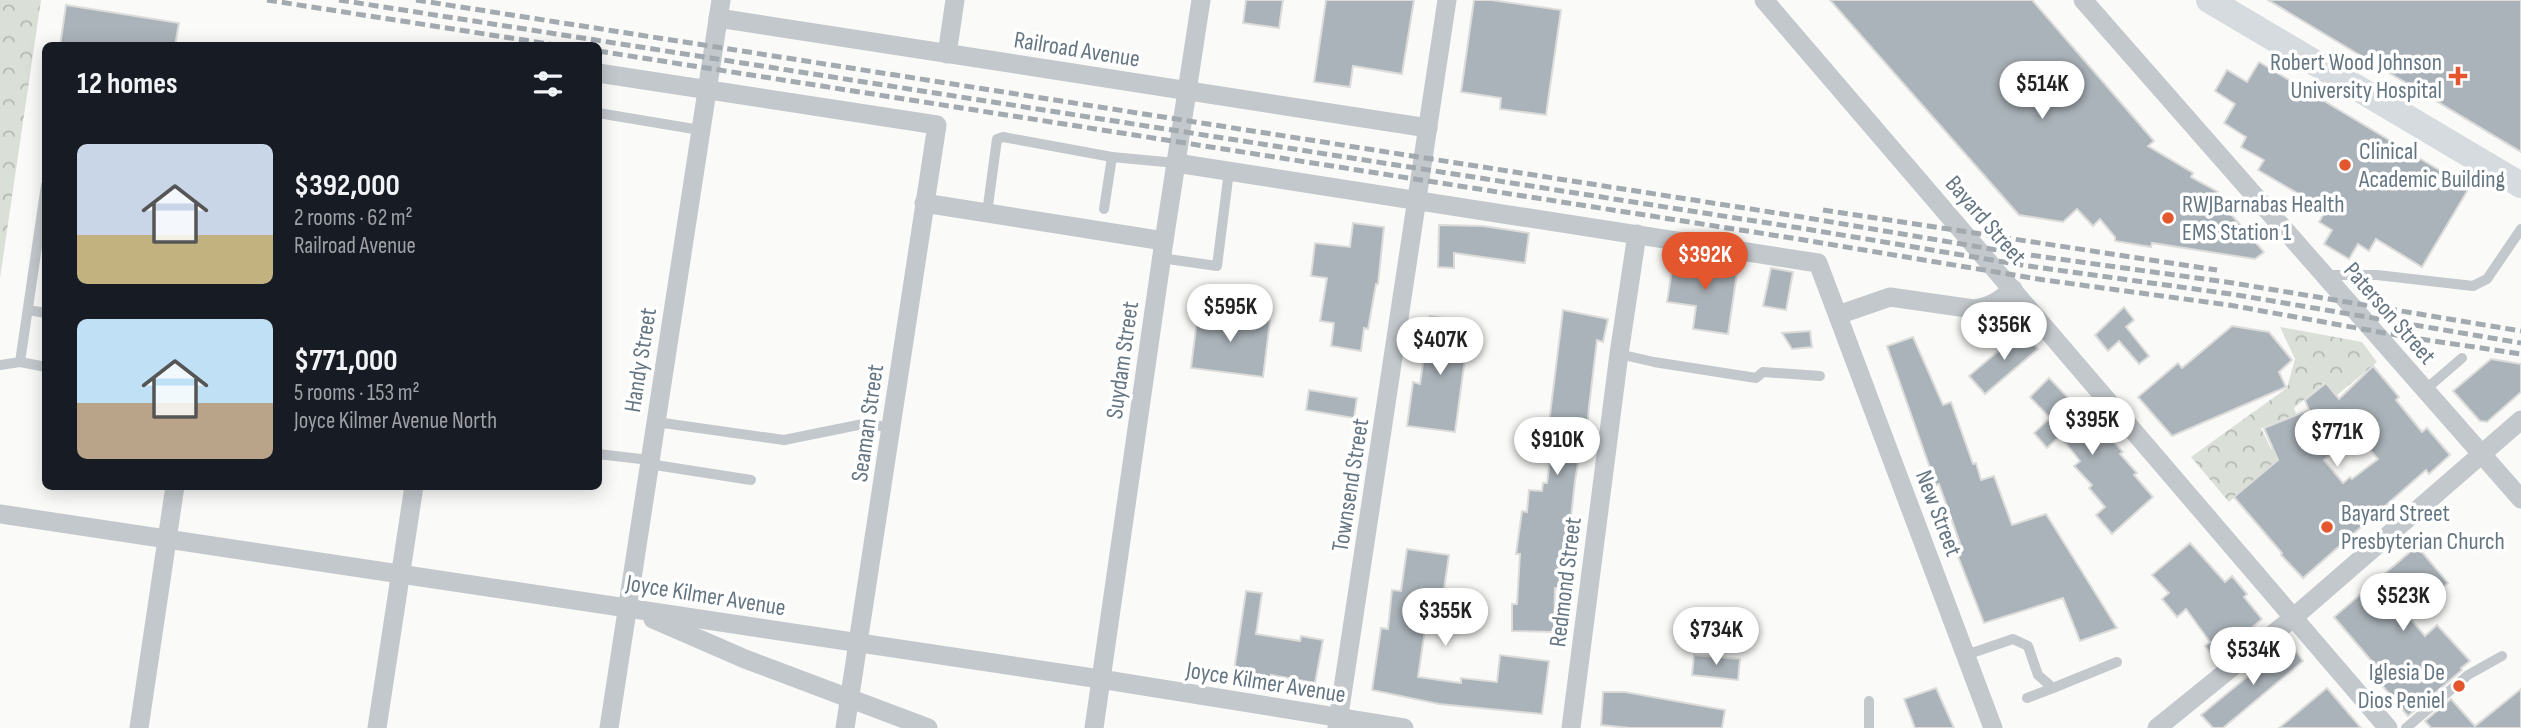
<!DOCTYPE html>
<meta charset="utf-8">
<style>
body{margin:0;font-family:"Sofia Sans Condensed",sans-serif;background:#242831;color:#f1f3f6;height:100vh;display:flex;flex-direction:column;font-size:26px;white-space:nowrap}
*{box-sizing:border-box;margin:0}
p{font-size:23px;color:#9ea1a6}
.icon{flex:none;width:38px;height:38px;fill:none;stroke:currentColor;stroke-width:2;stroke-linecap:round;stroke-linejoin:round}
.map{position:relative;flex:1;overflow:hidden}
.details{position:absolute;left:42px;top:42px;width:560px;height:448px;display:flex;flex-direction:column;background:#171b24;border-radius:10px;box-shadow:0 4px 18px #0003}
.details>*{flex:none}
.price{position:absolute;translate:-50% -60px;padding:0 16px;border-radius:24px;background:#fff;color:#222;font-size:23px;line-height:46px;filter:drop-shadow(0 2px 4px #0008)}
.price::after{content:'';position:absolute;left:50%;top:42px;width:21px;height:16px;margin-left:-10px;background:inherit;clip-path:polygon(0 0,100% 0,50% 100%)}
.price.active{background:#e4572e;color:#fff}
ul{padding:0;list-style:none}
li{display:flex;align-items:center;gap:21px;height:175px;padding:0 35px}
li span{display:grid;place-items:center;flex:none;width:196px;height:140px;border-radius:10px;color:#555}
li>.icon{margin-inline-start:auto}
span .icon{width:84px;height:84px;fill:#fffc;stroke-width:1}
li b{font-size:30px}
h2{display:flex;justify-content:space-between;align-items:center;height:84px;padding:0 35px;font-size:30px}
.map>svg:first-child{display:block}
</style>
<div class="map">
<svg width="2521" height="728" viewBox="0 0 2521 728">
<defs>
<pattern id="park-crowns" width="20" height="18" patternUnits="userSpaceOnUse" patternTransform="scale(1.75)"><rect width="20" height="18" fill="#dadfd7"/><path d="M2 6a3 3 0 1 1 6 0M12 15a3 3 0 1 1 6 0" fill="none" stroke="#b4b9b4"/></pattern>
</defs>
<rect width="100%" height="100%" fill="#fafaf8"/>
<g fill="url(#park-crowns)">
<path d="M0,0H41L0,278Z"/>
<path d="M2280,327L2362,342L2377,362L2337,395L2325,382L2294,408L2296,414L2261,428L2271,449H2277L2282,456L2229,502L2191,457L2287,388L2295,359Z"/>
</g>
<g fill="#aab3b9" stroke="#dcdcda" stroke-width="2" fill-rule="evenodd">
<path d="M1246,0H1283L1279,28L1243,23Z"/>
<path d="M1326,0H1414L1402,74L1353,66L1350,87L1314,82Z"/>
<path d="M1474,0H1491L1561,10L1546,115L1500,109L1501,98L1461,92Z"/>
<path d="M1830,0H2032L2154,141L2148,146L2193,173L2191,177L2218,192L2216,197L2264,252L2255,259L2152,243L2151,247L2115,241V237L2100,219L2093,226L2077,209L2063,222L2019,215Z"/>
<path d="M2268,0H2521V152Z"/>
<path d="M66,5L179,23L175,46H60Z"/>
<path d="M2259,62L2469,188L2422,267L2376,239L2369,251L2358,244L2349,259L2324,244L2332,230L2319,222L2326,210L2258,170L2264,160L2241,147L2246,137L2224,123L2235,104L2215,91L2227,70L2247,82Z"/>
<path d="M1353,223L1384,227L1378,284H1376L1368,329L1364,328L1361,351L1331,346L1334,323L1320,321L1327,278L1311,276L1315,243L1350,247Z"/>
<path d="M1439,225L1483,226L1529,233L1525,263L1454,253V268L1438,267Z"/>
<path d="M1674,257L1738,266L1728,334L1693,329L1696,306L1667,302Z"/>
<path d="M1771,268L1793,272L1786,310L1763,306Z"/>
<path d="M2124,307L2134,320L2126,327L2149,356L2139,364L2119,341L2108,351L2095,335Z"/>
<path d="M1563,310L1608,319L1603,342L1597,340L1589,407L1587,431H1589L1585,453L1580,452L1575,481L1571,517L1576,518L1574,536L1570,560L1563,559L1561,589L1555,588L1554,632L1512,631V604H1517L1520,554H1516L1522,511L1527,512L1529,490L1542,491L1543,483H1547L1552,446L1543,444L1547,423H1549Z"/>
<path d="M1198,312L1270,321L1263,377L1191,368Z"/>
<path d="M1430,316L1464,321L1463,328L1469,329L1455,432L1407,426L1413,382L1420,384Z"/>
<path d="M2232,326L2269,332L2292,360L2279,372L2286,387L2172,436L2138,397L2178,363L2182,368Z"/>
<path d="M2023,330L2038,349L1985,394L1969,376Z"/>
<path d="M1810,331L1812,347L1792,349L1782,333Z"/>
<path d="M1913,337L1943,405L1951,402L1973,464L1976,463L1981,480L1994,476L2012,525L2046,514L2117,628L2080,641L2063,598L1984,623L1954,546L1960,543L1939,484L1936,485L1887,346Z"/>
<path d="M2491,359L2521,364V392L2487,422L2480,421L2453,391Z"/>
<path d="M2373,366L2399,397L2396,400L2422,432L2427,428L2450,455L2429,474L2426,470L2303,578L2281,555L2282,553L2234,497L2278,460L2264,428L2309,410L2305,400L2326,383L2339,399ZM2356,433L2378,459L2352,479L2350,477L2343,483L2324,460Z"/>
<path d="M2049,378L2101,432L2103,430L2123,452L2120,454L2137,473L2134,475L2153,497L2112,534L2096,515L2105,507L2089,488L2092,485L2074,466L2080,461L2060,436L2047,448L2034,433L2050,418L2030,397Z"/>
<path d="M1309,390L1357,398L1354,418L1306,410Z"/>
<path d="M2190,543L2225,582L2232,576L2247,594L2244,597L2262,619L2215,659L2205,646L2210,642L2186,609L2177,617L2162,599L2169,593L2152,575Z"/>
<path d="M2417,546L2448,583L2431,597L2427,591L2404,611L2425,636L2437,625L2470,661L2461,668L2462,670L2408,716L2374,676L2382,673L2334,617Z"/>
<path d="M1407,549L1449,555L1443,596L1467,599L1465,621L1448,618L1447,631L1425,629L1418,677L1461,683V678L1497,682L1500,655L1549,661L1542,714L1439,704L1372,690L1381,628L1388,629L1392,590L1401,591Z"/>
<path d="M1246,591L1262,593L1256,634L1300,641L1301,636L1323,640L1315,683L1271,675V677L1234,671Z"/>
<path d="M2289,642L2303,661L2223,728H2213L2201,715Z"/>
<path d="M1694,655L1740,659L1738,680L1692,675Z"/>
<path d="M1936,688L1954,728H1915L1904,699Z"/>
<path d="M2327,688L2361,728H2279Z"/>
<path d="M2521,689V728H2431L2425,721L2451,699L2475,726Z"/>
<path d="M1603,692H1625L1725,710L1722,728H1630L1601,725Z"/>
</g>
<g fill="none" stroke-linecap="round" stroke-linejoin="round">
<g stroke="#c3c8cc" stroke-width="10">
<path d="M598,113L700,130"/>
<path d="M1104,209L1112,157"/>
<path d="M987,213L997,139L1003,137L1112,157L1176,163"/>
<path d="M1161,258L1217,266L1229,171"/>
<path d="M2324,275H2377L2473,286L2487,279L2521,229"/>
<path d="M28,310L46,313"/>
<path d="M1619,354L1654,362L1756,378L1763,372L1820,376"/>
<path d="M20,362L46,367"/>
<path d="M0,365L20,362L46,185"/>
<path d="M2425,390L2462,358"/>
<path d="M656,422L784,440L863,424L891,427"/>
<path d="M598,454L649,460"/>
<path d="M649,464L751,480"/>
<path d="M1966,655L2013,639L2028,646L2038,675L2053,688L2117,662"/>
<path d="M2027,698L2053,688"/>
<path d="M1869,701V728"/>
<path d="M2406,728L2468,675L2502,656"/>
</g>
<g stroke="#c3c8cc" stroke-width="19">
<path d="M1764,0L2388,728"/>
<path d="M2083,0L2521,499"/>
<path d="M718,18L1428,128"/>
<path d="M947,54L955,0"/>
<path d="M598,73L937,125L845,728"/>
<path d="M1176,163L1818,263L1993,728"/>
<path d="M924,203L1164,241"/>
<path d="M1838,315L1890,297L1974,309C1991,307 2000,300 2013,289"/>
<path d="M0,514L1100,679L1404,728"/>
<path d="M653,619L745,659L928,728"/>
<path d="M139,728L175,486"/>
<path d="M377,728L414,486"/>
<path d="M609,728L721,0"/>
<path d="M1094,728L1164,241L1201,0"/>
<path d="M1337,728L1447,0"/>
<path d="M1571,728L1619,354L1637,234"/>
<path d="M2157,728L2294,617L2521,420"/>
</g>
<path stroke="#d6dbdf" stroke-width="26" d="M2209,0L2521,185"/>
<g stroke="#a2aab0" stroke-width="5" stroke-dasharray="10 5" stroke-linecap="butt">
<path d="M267,0L562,46"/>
<path d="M339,0L1800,228L2028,266L2231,294L2521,343"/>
<path d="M416,0L1802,217L2015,253L2233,283L2521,331"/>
<path d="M598,51L1798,239L2044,280L2229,305L2407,337L2521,354"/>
<path d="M1823,210L2217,270"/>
</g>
</g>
<g fill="#e4572e" stroke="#fff" stroke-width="2.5">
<path d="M2454.5 65.5h7v7h7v7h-7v7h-7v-7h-7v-7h7z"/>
<circle cx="2345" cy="165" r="7"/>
<circle cx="2168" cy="218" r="7"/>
<circle cx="2327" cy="527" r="7"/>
<circle cx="2459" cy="686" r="7"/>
</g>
<g text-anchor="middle" stroke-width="7" stroke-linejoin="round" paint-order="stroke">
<g font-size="24" fill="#657683" stroke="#fff">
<text transform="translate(1077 49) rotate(9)" y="8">Railroad Avenue</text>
<text transform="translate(1986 220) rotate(49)" y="8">Bayard Street</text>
<text transform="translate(2390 313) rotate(49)" y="8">Paterson Street</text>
<text transform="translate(640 360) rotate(-81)" y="8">Handy Street</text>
<text transform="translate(1122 360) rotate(-82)" y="8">Suydam Street</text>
<text transform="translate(867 423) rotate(-82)" y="8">Seaman Street</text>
<text transform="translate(1350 485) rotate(-81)" y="8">Townsend Street</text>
<text transform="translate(1939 513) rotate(69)" y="8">New Street</text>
<text transform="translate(1565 582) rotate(-83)" y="8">Redmond Street</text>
<text transform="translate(706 595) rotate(9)" y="8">Joyce Kilmer Avenue</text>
<text transform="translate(1266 682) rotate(9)" y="8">Joyce Kilmer Avenue</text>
</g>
<g font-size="24" fill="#657683" stroke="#fff" text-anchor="start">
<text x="2442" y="70" text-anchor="end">Robert Wood Johnson<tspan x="2442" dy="28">University Hospital</tspan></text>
<text x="2359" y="159">Clinical<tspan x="2359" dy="28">Academic Building</tspan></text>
<text x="2182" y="212">RWJBarnabas Health<tspan x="2182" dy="28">EMS Station 1</tspan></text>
<text x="2341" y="521">Bayard Street<tspan x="2341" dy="28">Presbyterian Church</tspan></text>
<text x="2445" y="680" text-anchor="end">Iglesia De<tspan x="2445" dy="28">Dios Peniel</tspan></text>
</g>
</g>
</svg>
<b class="price" style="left:2042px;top:121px">$514K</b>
<b class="price active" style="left:1705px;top:292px">$392K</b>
<b class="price" style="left:1230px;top:344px">$595K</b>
<b class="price" style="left:2004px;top:362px">$356K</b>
<b class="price" style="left:1440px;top:377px">$407K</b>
<b class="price" style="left:2092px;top:457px">$395K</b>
<b class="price" style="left:2337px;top:469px">$771K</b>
<b class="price" style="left:1557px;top:477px">$910K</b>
<b class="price" style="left:2403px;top:633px">$523K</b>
<b class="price" style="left:1445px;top:648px">$355K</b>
<b class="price" style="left:1716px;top:667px">$734K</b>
<b class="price" style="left:2253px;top:687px">$534K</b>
<section class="details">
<h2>12 homes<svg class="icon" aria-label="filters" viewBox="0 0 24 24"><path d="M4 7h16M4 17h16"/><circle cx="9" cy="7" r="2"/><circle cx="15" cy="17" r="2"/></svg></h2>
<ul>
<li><span style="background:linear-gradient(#c9d6e8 65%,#c2b280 0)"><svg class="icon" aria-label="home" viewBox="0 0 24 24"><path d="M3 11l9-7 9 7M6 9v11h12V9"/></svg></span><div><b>$392,000</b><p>2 rooms · 62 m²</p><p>Railroad Avenue</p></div></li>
<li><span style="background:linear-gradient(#bfe0f5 60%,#b9a48a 0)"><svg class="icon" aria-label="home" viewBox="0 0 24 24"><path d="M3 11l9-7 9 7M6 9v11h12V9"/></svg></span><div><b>$771,000</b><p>5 rooms · 153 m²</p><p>Joyce Kilmer Avenue North</p></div></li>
</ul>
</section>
</div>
